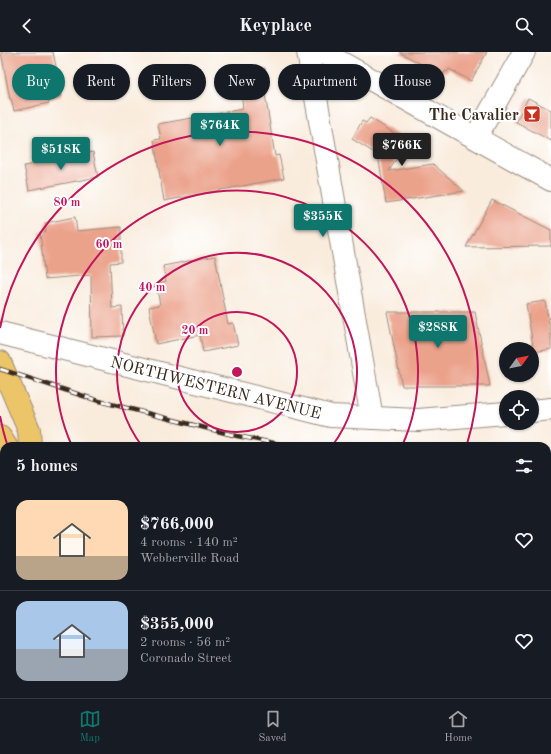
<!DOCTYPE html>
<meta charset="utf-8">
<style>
body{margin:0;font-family:"Old Standard TT",serif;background:#20242c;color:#f1f3f6;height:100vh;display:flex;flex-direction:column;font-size:15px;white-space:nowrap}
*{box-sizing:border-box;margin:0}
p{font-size:13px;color:#9ea1a6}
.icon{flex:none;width:22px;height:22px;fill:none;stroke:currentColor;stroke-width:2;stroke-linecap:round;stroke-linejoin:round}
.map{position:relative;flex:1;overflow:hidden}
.side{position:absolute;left:0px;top:390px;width:551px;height:256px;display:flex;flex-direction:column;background:#171b24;border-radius:12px 12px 0 0;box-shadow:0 1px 3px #0004}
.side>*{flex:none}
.banner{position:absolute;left:12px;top:12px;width:527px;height:36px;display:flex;gap:8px}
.needle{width:26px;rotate:57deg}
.buttons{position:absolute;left:499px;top:290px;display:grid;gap:8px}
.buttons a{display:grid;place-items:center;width:40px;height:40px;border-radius:50%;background:#171b24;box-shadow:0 1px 3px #0004;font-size:20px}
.price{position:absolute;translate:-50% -34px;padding:0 9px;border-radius:4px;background:#0f766e;color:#fff;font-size:13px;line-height:26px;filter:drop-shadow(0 1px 2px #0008)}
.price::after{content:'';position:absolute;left:50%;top:24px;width:12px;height:9px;margin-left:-6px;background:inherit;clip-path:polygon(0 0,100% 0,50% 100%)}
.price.current{background:#222;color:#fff}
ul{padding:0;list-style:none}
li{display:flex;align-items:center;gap:12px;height:100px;padding:0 16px}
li+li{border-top:1px solid #363941}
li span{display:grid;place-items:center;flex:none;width:112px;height:80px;border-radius:12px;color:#555}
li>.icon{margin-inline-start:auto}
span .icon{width:48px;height:48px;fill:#fffc;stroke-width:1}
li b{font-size:17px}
h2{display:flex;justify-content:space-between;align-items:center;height:48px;padding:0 16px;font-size:17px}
.pill{padding:0 14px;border-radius:18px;background:#171b24;box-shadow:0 1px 3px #0004;font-size:14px;line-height:36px}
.pill.current{background:#0f766e;color:#fff}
header{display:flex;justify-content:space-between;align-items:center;height:52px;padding:0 16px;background:#171b24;font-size:18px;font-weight:700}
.tabs{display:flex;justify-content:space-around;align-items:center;height:56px;border-top:1px solid #363941;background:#171b24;font-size:11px;color:#9ea1a6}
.tabs a{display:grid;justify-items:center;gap:2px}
.tabs .current{color:#0f766e}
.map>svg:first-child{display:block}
</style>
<header><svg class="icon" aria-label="back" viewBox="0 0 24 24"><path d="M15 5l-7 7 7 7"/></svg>Keyplace<svg class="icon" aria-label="search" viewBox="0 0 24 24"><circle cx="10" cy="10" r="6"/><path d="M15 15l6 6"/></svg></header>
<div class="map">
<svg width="551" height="646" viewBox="0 0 551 646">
<defs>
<pattern id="park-crowns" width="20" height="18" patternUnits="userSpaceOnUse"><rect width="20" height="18" fill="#88cd87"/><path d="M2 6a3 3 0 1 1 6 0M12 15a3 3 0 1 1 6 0" fill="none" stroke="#76b074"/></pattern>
</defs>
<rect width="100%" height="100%" fill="#fff"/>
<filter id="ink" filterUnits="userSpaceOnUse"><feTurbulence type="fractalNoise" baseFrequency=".025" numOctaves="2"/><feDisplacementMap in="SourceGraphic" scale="8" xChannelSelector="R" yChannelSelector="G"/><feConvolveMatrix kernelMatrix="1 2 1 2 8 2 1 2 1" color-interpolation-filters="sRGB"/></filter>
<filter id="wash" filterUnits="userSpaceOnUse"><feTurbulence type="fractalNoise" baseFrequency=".012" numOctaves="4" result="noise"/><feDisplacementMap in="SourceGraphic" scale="16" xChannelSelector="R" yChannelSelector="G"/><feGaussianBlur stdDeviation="0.9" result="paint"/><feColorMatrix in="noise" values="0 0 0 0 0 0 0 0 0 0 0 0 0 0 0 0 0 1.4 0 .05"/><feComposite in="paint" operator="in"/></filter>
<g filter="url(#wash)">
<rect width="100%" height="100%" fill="#f9ecdd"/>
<path fill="url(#park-crowns)" stroke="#627c52" d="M551,618V646H491L490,642H547V619Z"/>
<g id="blocks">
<g fill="#eba28b">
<path d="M1,0H53L62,44L49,47V51L14,59L11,47H10Z"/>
<path d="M399,0H487L471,29L449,17L447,20L445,19L443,24Z"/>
<path d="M265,16L267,42H265L275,104L279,103L284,126L164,149L154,88L161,87L158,72L243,57L239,18Z"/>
<path d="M528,46L551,58V89L516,70Z"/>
<path d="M370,66L407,89L389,119L433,112L464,139L386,151L378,103L352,87L362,69L366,71Z"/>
<path d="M93,100L98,125L29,138L24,114Z"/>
<path d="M492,148L551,178V194L466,195Z"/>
<path d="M75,165L77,179L121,175V210L110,211L112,256L122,255L123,284L92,285L91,223L45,227L40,180H46L45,171Z"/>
<path d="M215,204L228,272L233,271L238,293L203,300L200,283L156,292L149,255L160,253L157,236L160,235L159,231L166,229L163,214Z"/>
<path d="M545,249L551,282V297L534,300L526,252Z"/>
<path d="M387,260H475L490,334H402Z"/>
</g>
</g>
</g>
<g filter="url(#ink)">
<use href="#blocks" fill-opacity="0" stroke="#9a8b7e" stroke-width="1"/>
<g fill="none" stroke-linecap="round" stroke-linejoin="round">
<defs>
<g id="minor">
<path d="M308,0L372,366"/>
<path d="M322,0L551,128"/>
<path d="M476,85L524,0"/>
<path d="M0,281L331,364L418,368L506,361"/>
<path d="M532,359L551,357"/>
<path d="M547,593L551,592"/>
<path d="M480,642L481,646"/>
<path d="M278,646L298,642"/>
</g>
<g id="major">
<path d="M0,310L29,378L30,394"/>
<path d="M0,385L6,394"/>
<path d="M127,642L129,646"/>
</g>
</defs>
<use href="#minor" stroke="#9a8b7e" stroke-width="24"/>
<use href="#major" stroke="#9a8b7e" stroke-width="24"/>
<use href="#minor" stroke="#fff" stroke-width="22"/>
<use href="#major" stroke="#edc569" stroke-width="22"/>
<defs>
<g id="rail">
<path d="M0,317L99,349L237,384L290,394"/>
<path d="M547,423H551"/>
</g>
</defs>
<use href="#rail" stroke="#3b2a1e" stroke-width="4.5"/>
<use href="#rail" stroke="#fff" stroke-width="3" stroke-dasharray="9" stroke-linecap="butt"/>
</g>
</g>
<g fill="none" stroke="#c2185b" stroke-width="2">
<circle cx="237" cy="320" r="60"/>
<path d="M142 394A120 120 0 1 1 332 394"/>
<path d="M72 394A181 181 0 1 1 402 394"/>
<path d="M7 392A241 241 0 0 1 0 364M0 276A241 241 0 1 1 467 392"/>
</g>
<defs>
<symbol id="bar-square" viewBox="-11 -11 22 22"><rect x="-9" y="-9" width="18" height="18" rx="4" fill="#c8321e" stroke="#fff"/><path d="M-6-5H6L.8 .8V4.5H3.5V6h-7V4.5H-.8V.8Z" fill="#fff"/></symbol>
</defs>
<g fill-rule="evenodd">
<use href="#bar-square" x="522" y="52" width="20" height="20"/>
</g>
<g text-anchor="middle" stroke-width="4" stroke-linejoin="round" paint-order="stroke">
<g font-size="16" font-weight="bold" fill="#3b2a1e" stroke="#fff" text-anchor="end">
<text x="519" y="68">The Cavalier</text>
</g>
<g font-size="16" fill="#3b2a1e" stroke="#fff">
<text transform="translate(216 335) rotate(14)" y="6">NORTHWESTERN AVENUE</text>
</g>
</g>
<circle cx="237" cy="320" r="6" fill="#c2185b" stroke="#fff" stroke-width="2"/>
<g font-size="12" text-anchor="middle" font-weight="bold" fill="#c2185b" stroke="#fff" stroke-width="4" stroke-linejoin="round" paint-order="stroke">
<text x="67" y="154">80 m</text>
<text x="109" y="196">60 m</text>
<text x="152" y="239">40 m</text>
<text x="195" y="282">20 m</text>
</g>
</svg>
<div class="buttons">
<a><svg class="needle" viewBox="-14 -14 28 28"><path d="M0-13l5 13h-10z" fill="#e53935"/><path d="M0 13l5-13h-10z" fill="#9ea1a6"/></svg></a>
<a><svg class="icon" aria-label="locate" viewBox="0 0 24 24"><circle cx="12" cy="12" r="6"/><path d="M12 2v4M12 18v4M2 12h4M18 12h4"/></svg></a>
</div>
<b class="price" style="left:220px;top:95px">$764K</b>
<b class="price current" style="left:402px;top:115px">$766K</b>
<b class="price" style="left:61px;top:119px">$518K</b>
<b class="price" style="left:323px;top:186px">$355K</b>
<b class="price" style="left:438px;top:297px">$288K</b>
<div class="banner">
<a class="pill current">Buy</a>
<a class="pill">Rent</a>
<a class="pill">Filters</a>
<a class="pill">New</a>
<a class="pill">Apartment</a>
<a class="pill">House</a>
</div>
<section class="side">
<h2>5 homes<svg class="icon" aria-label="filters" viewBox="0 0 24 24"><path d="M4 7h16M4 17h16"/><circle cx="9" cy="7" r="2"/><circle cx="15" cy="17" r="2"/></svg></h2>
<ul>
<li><span style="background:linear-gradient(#ffd9b3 70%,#b9a48a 0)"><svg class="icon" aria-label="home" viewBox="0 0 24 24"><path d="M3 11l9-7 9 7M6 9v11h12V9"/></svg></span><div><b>$766,000</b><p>4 rooms · 140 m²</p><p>Webberville Road</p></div><svg class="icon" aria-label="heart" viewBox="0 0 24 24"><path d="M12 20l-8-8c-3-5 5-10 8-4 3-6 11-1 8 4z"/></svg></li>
<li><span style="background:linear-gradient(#a9c7e8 60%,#9aa5b1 0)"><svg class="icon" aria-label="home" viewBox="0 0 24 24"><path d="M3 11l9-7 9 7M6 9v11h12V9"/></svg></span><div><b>$355,000</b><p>2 rooms · 56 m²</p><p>Coronado Street</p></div><svg class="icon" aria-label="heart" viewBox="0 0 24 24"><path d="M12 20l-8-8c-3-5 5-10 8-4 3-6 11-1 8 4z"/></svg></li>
</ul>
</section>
</div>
<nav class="tabs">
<a class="current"><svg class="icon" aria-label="map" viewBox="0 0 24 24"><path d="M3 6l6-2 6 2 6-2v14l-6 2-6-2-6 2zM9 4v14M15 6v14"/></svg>Map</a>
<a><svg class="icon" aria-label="saved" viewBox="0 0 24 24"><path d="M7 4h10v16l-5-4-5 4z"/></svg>Saved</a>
<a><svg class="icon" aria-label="home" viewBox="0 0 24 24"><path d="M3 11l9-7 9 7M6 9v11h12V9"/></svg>Home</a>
</nav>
